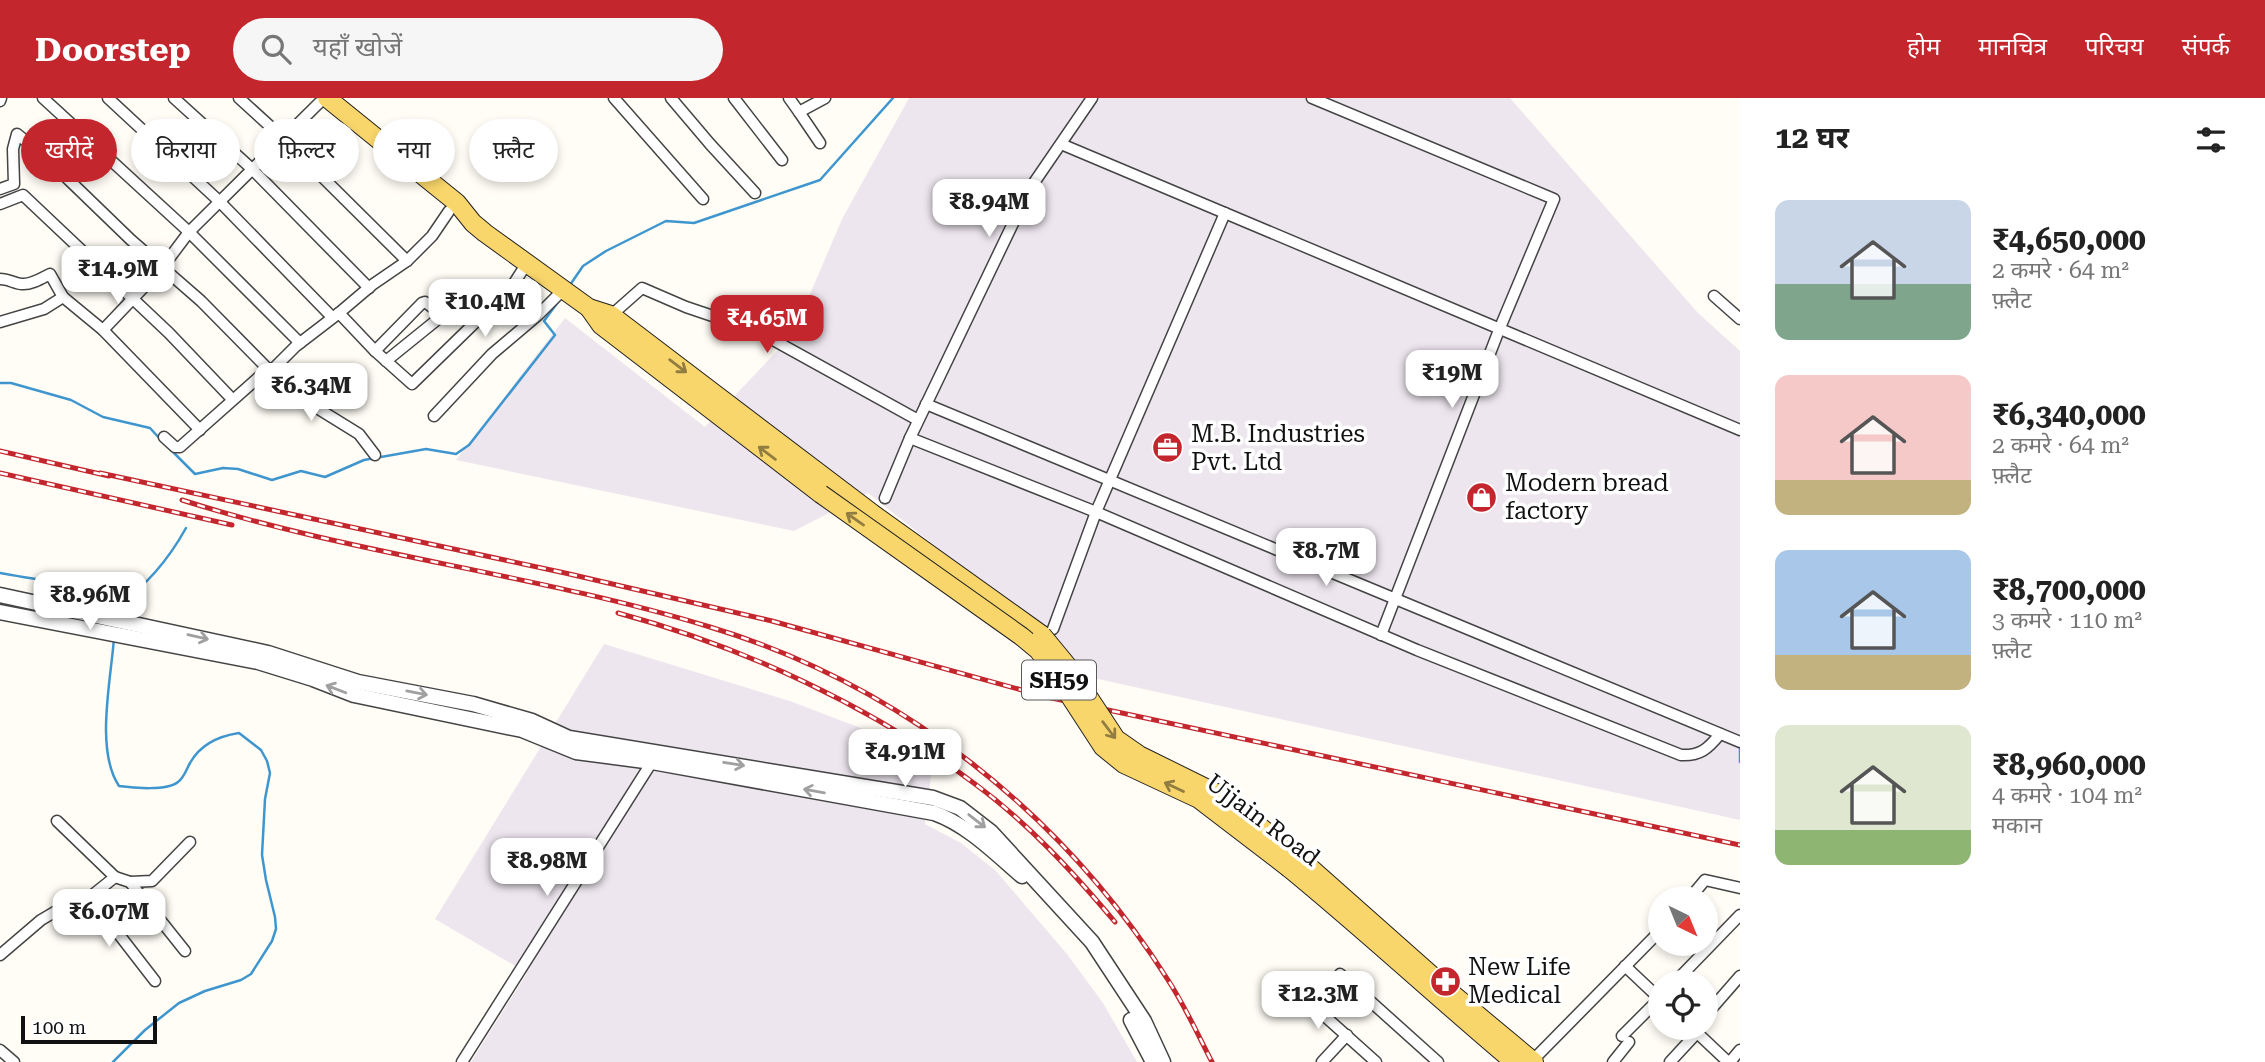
<!DOCTYPE html>
<html lang="hi">
<meta charset="utf-8">
<style>
body{margin:0;font-family:"Roboto Serif","Noto Sans Devanagari",serif;background:#f6f6f6;color:#222;height:100vh;display:flex;flex-direction:column;font-size:26px;white-space:nowrap}
*{box-sizing:border-box;margin:0}
p{font-size:23px;color:#767676}
.icon{flex:none;width:38px;height:38px;fill:none;stroke:currentColor;stroke-width:2;stroke-linecap:round;stroke-linejoin:round}
.map{position:relative;flex:1;overflow:hidden}
.drawer{display:flex;flex-direction:column;background:#fff;width:525px}
.drawer>*{flex:none}
.top-card{position:absolute;left:21px;top:21px;width:665px;height:63px;display:flex;gap:14px}
.needle{width:46px;rotate:137deg}
.tools{position:absolute;left:1648px;top:788px;display:grid;gap:14px}
.tools a{display:grid;place-items:center;width:70px;height:70px;border-radius:50%;background:#fff;box-shadow:0 4px 10px #0003;font-size:35px}
.scale{position:absolute;left:21px;bottom:18px;width:136px;box-sizing:border-box;padding-left:7px;border:4px solid #111;border-top:0;font-size:19px;line-height:24px;white-space:nowrap;color:#111;-webkit-text-stroke:5px #fff;paint-order:stroke}
.price{position:absolute;translate:-50% -60px;padding:0 16px;border-radius:14px;background:#fff;color:#222;font-size:23px;line-height:46px;filter:drop-shadow(0 2px 4px #0008)}
.price::after{content:'';position:absolute;left:50%;top:42px;width:21px;height:16px;margin-left:-10px;background:inherit;clip-path:polygon(0 0,100% 0,50% 100%)}
.price.current{background:#c4262e;color:#fff}
ul{padding:0;list-style:none}
li{display:flex;align-items:center;gap:21px;height:175px;padding:0 35px}
li span{display:grid;place-items:center;flex:none;width:196px;height:140px;border-radius:14px;color:#555}
li>.icon{margin-inline-start:auto}
span .icon{width:84px;height:84px;fill:#fffc;stroke-width:1}
li b{font-size:30px}
h2{display:flex;justify-content:space-between;align-items:center;height:84px;padding:0 35px;font-size:30px}
.tag{padding:0 24px;border-radius:32px;background:#fff;box-shadow:0 4px 10px #0003;font-size:24px;line-height:63px}
.tag.current{background:#c4262e;color:#fff}
header{display:flex;align-items:center;gap:42px;box-sizing:border-box;height:98px;padding:0 35px;background:#c4262e;color:#fff}
header strong{font-size:33px}
nav{display:flex;gap:38px;margin-inline-start:auto;font-size:24px}
.search{width:490px;height:63px;background:#f6f6f6;display:flex;align-items:center;gap:18px;box-sizing:border-box;padding:0 24px;border-radius:38px;color:#767676;font-size:26px}
main{display:flex;flex:1;min-height:0}
.map>svg:first-child{display:block}
</style>
<header>
<strong>Doorstep</strong>
<div class="search"><svg class="icon" aria-label="search" viewBox="0 0 24 24"><circle cx="10" cy="10" r="6"/><path d="M15 15l6 6"/></svg>यहाँ खोजें</div>
<nav><a>होम</a><a>मानचित्र</a><a>परिचय</a><a>संपर्क</a></nav>
</header>
<main>
<div class="map">
<svg width="1740" height="964" viewBox="0 0 1740 964">
<rect width="100%" height="100%" fill="#fffdf5"/>
<g fill="#eee6ef">
<path d="M909,0H1510L1698,215L1740,253V722L1089,579L1062,548L868,395L794,433L456,362L565,220L705,329L793,236L842,121Z"/>
<path d="M604,546L790,603L905,647L932,670L925,726L961,745L996,773L1067,856L1103,905L1137,964H471L527,875L435,821Z"/>
</g>
<g fill="none" stroke-linecap="round" stroke-linejoin="round">
<g stroke="#3f96cf" stroke-width="2.5">
<path d="M570,187L583,168L606,153L666,123L694,125L820,82L893,0"/>
<path d="M0,285H11L71,302L103,319L150,330L160,341"/>
<path d="M170,351L195,376L223,370L238,371L272,382L301,373L325,379L364,362L426,351L456,356L469,347L555,237L544,223L558,204"/>
<path d="M0,475C35,482 90,485 116,510V516"/>
<path d="M116,510C147,486 167,464 186,430"/>
<path d="M1740,647V664"/>
<path d="M113,964L145,932L179,905L205,893L241,882L251,876L272,843L276,831L275,819L266,782L262,757L265,701L270,675L267,663L261,652L239,635C219,638 200,647 190,665C187,670 184,680 178,684C167,693 133,690 119,688C95,652 111,582 114,540"/>
</g>
<defs>
<g id="minor">
<path d="M43,0L189,134L300,245"/>
<path d="M108,0L219,103L332,219"/>
<path d="M174,0L252,71L369,190"/>
<path d="M239,0L284,41L407,163"/>
<path d="M614,0L703,101"/>
<path d="M671,0L710,46L755,95"/>
<path d="M734,0L782,62"/>
<path d="M789,0L799,14L825,0"/>
<path d="M1312,0L1554,101L1499,232L1381,537"/>
<path d="M0,3L1,0"/>
<path d="M799,14L820,45"/>
<path d="M1061,46L1740,332"/>
<path d="M0,91L14,86L13,51L17,36L42,56L131,142L201,203L268,271"/>
<path d="M0,106L23,97L169,235L232,301"/>
<path d="M0,181C9,181 15,186 22,186C31,187 42,180 50,176L63,199L103,232L200,332"/>
<path d="M1714,198L1740,221"/>
<path d="M339,215L375,253L412,286L490,210L502,204L527,165"/>
<path d="M607,221L642,190L686,209L757,233L918,322"/>
<path d="M0,224L44,211L63,199"/>
<path d="M103,232L162,170L189,134L319,5"/>
<path d="M375,253L422,205L425,204L440,215L438,221L386,263"/>
<path d="M274,270L317,310L359,336L375,357"/>
<path d="M926,306L1740,644"/>
<path d="M434,318L492,256L538,217L564,191"/>
<path d="M164,339L175,349H180L268,271L274,270L296,248L339,215L372,187L407,163L432,138L449,113"/>
<path d="M910,340L1096,414L1417,552L1681,657C1700,658 1708,651 1720,636"/>
<path d="M885,400L910,340L1029,92L1092,0"/>
<path d="M1053,531L1096,414L1225,115"/>
<path d="M57,723L115,779"/>
<path d="M130,784L185,853"/>
<path d="M90,799L155,883"/>
<path d="M1690,800L1705,782L1740,790"/>
<path d="M0,857L41,822L75,802L90,799L115,779L130,784L152,783L190,744"/>
<path d="M1625,868L1661,902"/>
<path d="M1340,876L1438,964"/>
<path d="M1675,884L1740,817"/>
<path d="M1310,905L1376,964"/>
<path d="M1706,917L1740,878"/>
<path d="M1691,929L1728,964"/>
<path d="M1622,938L1661,899"/>
<path d="M0,952L14,964"/>
<path d="M1532,963L1661,832"/>
<path d="M462,964L655,659"/>
<path d="M1322,964L1347,937"/>
<path d="M1613,964L1629,944"/>
<path d="M1670,964L1694,938L1697,929"/>
<path d="M1730,964L1740,952"/>
</g>
<g id="tertiary">
<path d="M0,497L268,555L358,584L473,606L532,623L569,640L933,700L960,710L991,734L1092,844L1144,923L1163,964"/>
<path d="M0,514L258,564L313,581L354,597L522,632L576,654L652,664L934,715C968,727 995,755 1022,778"/>
<path d="M1131,922L1153,964"/>
</g>
<g id="primary">
<path d="M327,0L457,105L473,125L485,135L589,210L611,217L873,416L1042,537"/>
<path d="M589,210L601,227L821,396"/>
<path d="M1297,758L1456,899L1534,964"/>
<path d="M1289,770C1366,833 1438,900 1514,964"/>
</g>
</defs>
<use href="#minor" stroke="#444" stroke-width="13"/>
<use href="#tertiary" stroke="#444" stroke-width="17"/>
<use href="#primary" stroke="#222" stroke-width="20"/>
<use href="#minor" stroke="#fff" stroke-width="10"/>
<use href="#tertiary" stroke="#fff" stroke-width="14"/>
<use href="#primary" stroke="#f9d66b" stroke-width="18"/>
<defs>
<g id="rail">
<path d="M0,353L109,378"/>
<path d="M0,375L232,427"/>
<path d="M100,375L565,475L772,523L1047,599L1740,747"/>
<path d="M182,402C354,457 537,476 710,529C900,586 1062,715 1168,882C1185,908 1198,937 1212,964"/>
<path d="M618,515C744,549 871,608 975,686C1028,725 1073,774 1115,824"/>
</g>
</defs>
<use href="#rail" stroke="#c4262e" stroke-width="5"/>
<use href="#rail" stroke="#fff" stroke-width="2.5" stroke-dasharray="8" stroke-linecap="butt"/>
<defs>
<g id="primary-bridge">
<path d="M821,396L1021,538L1038,552L1051,569L1103,649L1124,666L1199,701L1289,770"/>
<path d="M1042,537L1070,571L1116,641L1139,657L1220,697L1297,758"/>
</g>
</defs>
<use href="#primary-bridge" stroke="#222" stroke-width="20" stroke-linecap="butt"/>
<use href="#primary-bridge" stroke="#f9d66b" stroke-width="18"/>
</g>
<defs><path id="oneway-shaft" d="M-6 0H5M1.5-3L5.5 0L1.5 3" fill="none" stroke-width="1.6" stroke-linecap="round" stroke-linejoin="round" transform="scale(1.75)"/></defs>
<g stroke="#917d42">
<use href="#oneway-shaft" transform="translate(678 268) rotate(37)"/>
<use href="#oneway-shaft" transform="translate(767 355) rotate(-143)"/>
<use href="#oneway-shaft" transform="translate(855 421) rotate(-145)"/>
<use href="#oneway-shaft" transform="translate(1109 632) rotate(53)"/>
<use href="#oneway-shaft" transform="translate(1174 689) rotate(-155)"/>
</g>
<g stroke="#a0a0a0">
<use href="#oneway-shaft" transform="translate(198 539) rotate(13)"/>
<use href="#oneway-shaft" transform="translate(336 591) rotate(-159)"/>
<use href="#oneway-shaft" transform="translate(417 595) rotate(11)"/>
<use href="#oneway-shaft" transform="translate(734 666) rotate(9)"/>
<use href="#oneway-shaft" transform="translate(814 693) rotate(-170)"/>
<use href="#oneway-shaft" transform="translate(977 723) rotate(38)"/>
</g>
<defs>
<symbol id="office-disc" viewBox="-11 -11 22 22"><circle r="9.5" fill="#c4262e" stroke="#fff"/><path d="M-6-3h4V-5.5h4V-3h4V5H-6ZM-1-4.5V-3h2v-1.5ZM-6 0V1H6V0Z" fill="#fff"/></symbol>
<symbol id="shop-disc" viewBox="-11 -11 22 22"><circle r="9.5" fill="#c4262e" stroke="#fff"/><path d="M-5-2.5h2.3a2.7 3.5 0 0 1 5.4 0H5L5.5 6h-11ZM-1.5-2.5h3a1.5 2.3 0 0 0-3 0Z" fill="#fff"/></symbol>
<symbol id="pharmacy-disc" viewBox="-11 -11 22 22"><circle r="9.5" fill="#c4262e" stroke="#fff"/><path d="M-2-6h4v4h4v4h-4v4h-4v-4h-4v-4h4Z" fill="#fff"/></symbol>
</defs>
<g fill-rule="evenodd">
<use href="#office-disc" x="1150" y="332" width="35" height="35"/>
<use href="#shop-disc" x="1464" y="382" width="35" height="35"/>
<use href="#pharmacy-disc" x="1428" y="866" width="35" height="35"/>
</g>
<g text-anchor="middle" stroke-width="7" stroke-linejoin="round" paint-order="stroke">
<rect fill="#fff" stroke="#585858" stroke-width="2" x="1022" y="562.5" width="74" height="39" rx="5"/>
<g font-size="23" font-weight="bold" fill="#111">
<text x="1059" y="590">SH59</text>
</g>
<g font-size="24" fill="#111" stroke="#fff" text-anchor="start">
<text x="1191" y="344">M.B. Industries<tspan x="1191" dy="28">Pvt. Ltd</tspan></text>
<text x="1505" y="393">Modern bread<tspan x="1505" dy="28">factory</tspan></text>
<text x="1468" y="877">New Life<tspan x="1468" dy="28">Medical</tspan></text>
</g>
<g font-size="24" fill="#111" stroke="#fff">
<text transform="translate(1263 722) rotate(37)" y="8">Ujjain Road</text>
</g>
</g>
</svg>
<div class="tools">
<a><svg class="needle" viewBox="-14 -14 28 28"><path d="M0-13l5 13h-10z" fill="#e53935"/><path d="M0 13l5-13h-10z" fill="#767676"/></svg></a>
<a><svg class="icon" aria-label="locate" viewBox="0 0 24 24"><circle cx="12" cy="12" r="6"/><path d="M12 2v4M12 18v4M2 12h4M18 12h4"/></svg></a>
</div>
<div class="scale">100 m</div>
<b class="price" style="left:989px;top:141px">₹8.94M</b>
<b class="price" style="left:118px;top:208px">₹14.9M</b>
<b class="price" style="left:485px;top:241px">₹10.4M</b>
<b class="price current" style="left:767px;top:257px">₹4.65M</b>
<b class="price" style="left:1452px;top:312px">₹19M</b>
<b class="price" style="left:311px;top:325px">₹6.34M</b>
<b class="price" style="left:1326px;top:490px">₹8.7M</b>
<b class="price" style="left:90px;top:534px">₹8.96M</b>
<b class="price" style="left:905px;top:691px">₹4.91M</b>
<b class="price" style="left:547px;top:800px">₹8.98M</b>
<b class="price" style="left:109px;top:851px">₹6.07M</b>
<b class="price" style="left:1318px;top:933px">₹12.3M</b>
<div class="top-card">
<a class="tag current">खरीदें</a>
<a class="tag">किराया</a>
<a class="tag">फ़िल्टर</a>
<a class="tag">नया</a>
<a class="tag">फ़्लैट</a>
</div>
</div>
<section class="drawer">
<h2>12 घर<svg class="icon" aria-label="filters" viewBox="0 0 24 24"><path d="M4 7h16M4 17h16"/><circle cx="9" cy="7" r="2"/><circle cx="15" cy="17" r="2"/></svg></h2>
<ul>
<li><span style="background:linear-gradient(#c9d6e8 60%,#7fa58c 0)"><svg class="icon" aria-label="home" viewBox="0 0 24 24"><path d="M3 11l9-7 9 7M6 9v11h12V9"/></svg></span><div><b>₹4,650,000</b><p>2 कमरे · 64 m²</p><p>फ़्लैट</p></div></li>
<li><span style="background:linear-gradient(#f6c9c9 75%,#c2b280 0)"><svg class="icon" aria-label="home" viewBox="0 0 24 24"><path d="M3 11l9-7 9 7M6 9v11h12V9"/></svg></span><div><b>₹6,340,000</b><p>2 कमरे · 64 m²</p><p>फ़्लैट</p></div></li>
<li><span style="background:linear-gradient(#a9c7e8 75%,#c2b280 0)"><svg class="icon" aria-label="home" viewBox="0 0 24 24"><path d="M3 11l9-7 9 7M6 9v11h12V9"/></svg></span><div><b>₹8,700,000</b><p>3 कमरे · 110 m²</p><p>फ़्लैट</p></div></li>
<li><span style="background:linear-gradient(#dfe7d0 75%,#8fb573 0)"><svg class="icon" aria-label="home" viewBox="0 0 24 24"><path d="M3 11l9-7 9 7M6 9v11h12V9"/></svg></span><div><b>₹8,960,000</b><p>4 कमरे · 104 m²</p><p>मकान</p></div></li>
</ul>
</section>
</main>
